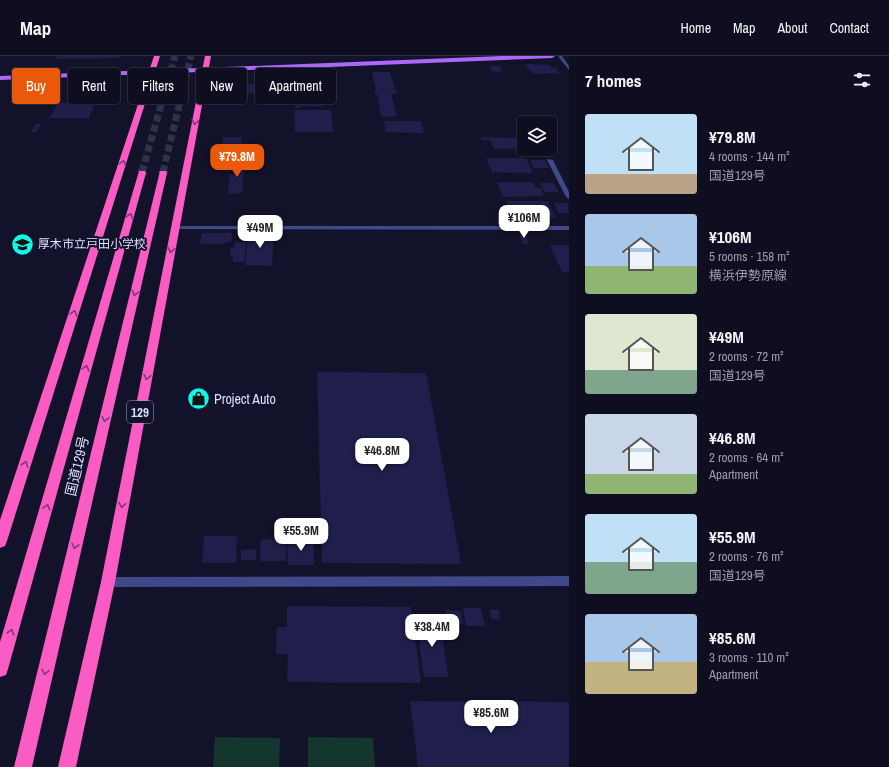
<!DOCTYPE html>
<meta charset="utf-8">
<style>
body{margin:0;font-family:"Archivo Narrow","Noto Sans JP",sans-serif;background:#1c1c2d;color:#f1f3f6;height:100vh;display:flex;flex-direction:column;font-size:15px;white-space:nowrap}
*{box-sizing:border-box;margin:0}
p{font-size:13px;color:#9b9ca5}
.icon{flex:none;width:22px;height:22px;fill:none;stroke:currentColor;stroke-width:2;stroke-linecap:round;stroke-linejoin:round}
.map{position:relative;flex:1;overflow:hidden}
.panel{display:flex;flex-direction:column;background:#0e0e20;width:320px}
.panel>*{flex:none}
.hud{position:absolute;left:12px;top:12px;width:380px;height:36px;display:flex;gap:8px}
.buttons{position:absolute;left:517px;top:60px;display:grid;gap:8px}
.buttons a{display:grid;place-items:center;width:40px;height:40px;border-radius:4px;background:#0e0e20;box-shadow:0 1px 3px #0004,0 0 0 1px #2e2e3e;font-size:20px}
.price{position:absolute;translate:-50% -34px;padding:0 9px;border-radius:8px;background:#fff;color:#222;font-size:13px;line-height:26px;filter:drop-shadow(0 1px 2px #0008)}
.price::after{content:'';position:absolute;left:50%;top:24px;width:12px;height:9px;margin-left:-6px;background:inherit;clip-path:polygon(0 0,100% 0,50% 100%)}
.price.on{background:#ea580c;color:#fff}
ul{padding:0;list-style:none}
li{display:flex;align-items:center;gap:12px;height:100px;padding:0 16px}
li span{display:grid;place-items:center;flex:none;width:112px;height:80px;border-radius:4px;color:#555}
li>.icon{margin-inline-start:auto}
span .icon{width:48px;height:48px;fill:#fffc;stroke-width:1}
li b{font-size:17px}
h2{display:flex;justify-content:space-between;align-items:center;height:48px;padding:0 16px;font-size:17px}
.chip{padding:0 14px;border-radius:4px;background:#0e0e20;box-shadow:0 1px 3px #0004,0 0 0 1px #2e2e3e;font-size:14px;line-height:36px}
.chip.on{background:#ea580c;color:#fff}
header{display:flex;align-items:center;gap:24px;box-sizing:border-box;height:56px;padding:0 20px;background:#0e0e20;border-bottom:1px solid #2e2e3e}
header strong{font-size:19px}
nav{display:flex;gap:22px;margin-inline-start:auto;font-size:14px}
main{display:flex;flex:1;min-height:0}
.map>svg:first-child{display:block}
</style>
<header>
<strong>Map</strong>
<nav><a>Home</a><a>Map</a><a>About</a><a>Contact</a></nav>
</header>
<main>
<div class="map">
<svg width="569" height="711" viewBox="0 0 569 711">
<rect width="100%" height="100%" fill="#12122b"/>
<g fill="#15352f">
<path d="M215,681L280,682L279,711H213Z"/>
<path d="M308,681L373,682L375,711H308Z"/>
</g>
<g fill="#201f4c">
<path d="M57,0H121L120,2L55,3Z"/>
<path d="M524,8L549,9L552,12H555L559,17L535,18L532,16Z"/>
<path d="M490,10H499L503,15L493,16Z"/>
<path d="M372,16H390L395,33L390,34H396L397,38H391L397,60L381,61L377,38H375V33H376Z"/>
<path d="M295,21H320L322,51L301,50V52H295Z"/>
<path d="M239,28H268L267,37H238Z"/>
<path d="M58,47H95L89,62H50Z"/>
<path d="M294,54H331L333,76H295Z"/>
<path d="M384,65H421L424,77L386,76Z"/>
<path d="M36,68H41L36,76H31Z"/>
<path d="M223,81H242L240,98H221Z"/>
<path d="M481,81L524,82V92L494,93L490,84H482Z"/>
<path d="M239,99H245L242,137L228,138L230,118H237Z"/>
<path d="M486,102H526L533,117L492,116Z"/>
<path d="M530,104H545L549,112H534Z"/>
<path d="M497,126H533L536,132H541L544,140L505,141L502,138Z"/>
<path d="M540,127H554L559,136H545Z"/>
<path d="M506,145H548L556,162H513Z"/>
<path d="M554,147H568L569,157H558Z"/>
<path d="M202,177H232L231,186H225V188H200Z"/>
<path d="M248,177H274L272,210L245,209Z"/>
<path d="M519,179H526L529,188H523Z"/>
<path d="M235,186H246L244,206H233V200H230V192H234Z"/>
<path d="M550,189H569V216H562Z"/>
<path d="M317,316L426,317L461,508L322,507Z"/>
<path d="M204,480H237L236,507H202Z"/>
<path d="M261,483L286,484V505H260Z"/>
<path d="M287,484H314V509H288Z"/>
<path d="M256,493V504H241V494Z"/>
<path d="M287,550L411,551L421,627L287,626L288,598H276L277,571H287Z"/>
<path d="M463,552H481L485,570H466Z"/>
<path d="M445,554L461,555L463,568L447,567Z"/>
<path d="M490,554H499L500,564L491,563Z"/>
<path d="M416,562H440L448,621H424Z"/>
<path d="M410,645L569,646V711H418Z"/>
</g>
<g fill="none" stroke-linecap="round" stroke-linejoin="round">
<g stroke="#30314b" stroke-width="7" stroke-dasharray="7 3.5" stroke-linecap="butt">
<path d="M142,116L175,0"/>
<path d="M163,116L191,0"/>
</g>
<g stroke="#30314b" stroke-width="10" stroke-dasharray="10 4.5" stroke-linecap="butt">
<path d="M142,117L143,115"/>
<path d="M163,117V115"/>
</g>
<path fill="#3f4989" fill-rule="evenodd" d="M548,103L553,104L569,136V143L566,141L547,104Z"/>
<g fill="#3f4989" fill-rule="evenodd">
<path d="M558,0H562L569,10V14Z"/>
<path d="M175,170H569V174L173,173V171Z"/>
<path d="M569,520V530L108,531L105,529L103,526L105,523L108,521Z"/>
</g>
<path fill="#ab68fa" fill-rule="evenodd" d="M502,0H555L552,2L0,24V20Z"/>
<g fill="#fa5cc3" fill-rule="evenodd">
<path d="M154,0H160L7,485L5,490L0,492V464Z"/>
<path d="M205,0H211L115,526L76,711H58L101,526Z"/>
<path d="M139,115H145L146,117L8,613L6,619L0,621V586Z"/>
<path d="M160,115H166L167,117L32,711H14Z"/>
</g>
</g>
<defs><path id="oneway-chevron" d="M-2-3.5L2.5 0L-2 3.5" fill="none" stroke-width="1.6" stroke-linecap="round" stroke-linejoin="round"/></defs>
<g stroke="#863777">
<use href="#oneway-chevron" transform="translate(195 66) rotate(101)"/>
<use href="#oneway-chevron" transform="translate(123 107) rotate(-72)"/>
<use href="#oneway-chevron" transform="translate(130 160) rotate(-74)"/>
<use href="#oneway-chevron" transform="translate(171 194) rotate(101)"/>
<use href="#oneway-chevron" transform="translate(135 237) rotate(103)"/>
<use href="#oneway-chevron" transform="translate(74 257) rotate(-72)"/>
<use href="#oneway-chevron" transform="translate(86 312) rotate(-74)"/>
<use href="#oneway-chevron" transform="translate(147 321) rotate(101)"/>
<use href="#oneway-chevron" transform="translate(105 363) rotate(103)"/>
<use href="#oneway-chevron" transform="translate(25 408) rotate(-72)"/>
<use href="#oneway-chevron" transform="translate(122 449) rotate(101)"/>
<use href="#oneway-chevron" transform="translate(47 451) rotate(-74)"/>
<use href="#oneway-chevron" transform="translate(75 490) rotate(103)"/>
<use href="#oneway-chevron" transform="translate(11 576) rotate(-74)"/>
<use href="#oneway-chevron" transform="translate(45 616) rotate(103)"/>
</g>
<defs>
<symbol id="school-disc" viewBox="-11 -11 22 22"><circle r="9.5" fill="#10f8e7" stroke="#12122b"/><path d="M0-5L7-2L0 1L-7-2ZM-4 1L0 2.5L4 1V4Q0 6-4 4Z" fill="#111"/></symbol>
<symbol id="shop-disc" viewBox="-11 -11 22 22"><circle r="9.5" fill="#10f8e7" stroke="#12122b"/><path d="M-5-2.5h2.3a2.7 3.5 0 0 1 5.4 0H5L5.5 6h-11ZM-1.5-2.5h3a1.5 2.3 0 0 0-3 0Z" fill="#111"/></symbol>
</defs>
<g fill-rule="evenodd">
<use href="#school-disc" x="10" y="176" width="25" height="25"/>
<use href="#shop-disc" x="186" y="330" width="25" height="25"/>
</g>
<g text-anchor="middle" stroke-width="4" stroke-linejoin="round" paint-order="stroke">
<g font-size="12" fill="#dddffe" stroke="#12122b" text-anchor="start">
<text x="38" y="192">厚木市立戸田小学校</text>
</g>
<rect fill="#12122b" stroke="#a0a2bf" stroke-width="1" x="127" y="345" width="26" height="22" rx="3"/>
<g font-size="13" font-weight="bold" fill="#dddffe">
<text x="140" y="361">129</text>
</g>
<g font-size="14" fill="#dddffe" stroke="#12122b" text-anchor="start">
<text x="214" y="348">Project Auto</text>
</g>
<g font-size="14" fill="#dddffe" stroke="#12122b">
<text transform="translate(77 410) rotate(-77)" y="5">国道129号</text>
</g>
</g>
</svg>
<div class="buttons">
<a><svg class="icon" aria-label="layers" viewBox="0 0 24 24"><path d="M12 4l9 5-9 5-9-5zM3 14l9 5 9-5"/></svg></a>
</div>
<b class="price on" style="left:237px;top:122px">¥79.8M</b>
<b class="price" style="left:524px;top:183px">¥106M</b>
<b class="price" style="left:260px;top:193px">¥49M</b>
<b class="price" style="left:382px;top:416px">¥46.8M</b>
<b class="price" style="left:301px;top:496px">¥55.9M</b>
<b class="price" style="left:432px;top:592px">¥38.4M</b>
<b class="price" style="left:491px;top:678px">¥85.6M</b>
<div class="hud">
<a class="chip on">Buy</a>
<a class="chip">Rent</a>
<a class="chip">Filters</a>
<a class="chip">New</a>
<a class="chip">Apartment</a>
</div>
</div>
<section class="panel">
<h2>7 homes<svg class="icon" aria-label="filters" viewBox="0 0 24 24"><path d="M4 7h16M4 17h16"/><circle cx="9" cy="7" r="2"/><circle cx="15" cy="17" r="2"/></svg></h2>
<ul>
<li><span style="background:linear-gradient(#bfe0f5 75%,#b9a48a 0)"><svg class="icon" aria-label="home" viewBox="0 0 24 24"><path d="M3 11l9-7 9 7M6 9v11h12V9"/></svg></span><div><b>¥79.8M</b><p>4 rooms · 144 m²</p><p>国道129号</p></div></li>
<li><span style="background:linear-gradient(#a9c7e8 65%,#8fb573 0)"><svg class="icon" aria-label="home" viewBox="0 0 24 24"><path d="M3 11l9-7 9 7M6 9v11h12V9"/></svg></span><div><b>¥106M</b><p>5 rooms · 158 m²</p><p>横浜伊勢原線</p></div></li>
<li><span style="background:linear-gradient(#dfe7d0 70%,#7fa58c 0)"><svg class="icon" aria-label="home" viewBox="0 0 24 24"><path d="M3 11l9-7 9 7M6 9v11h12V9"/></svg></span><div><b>¥49M</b><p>2 rooms · 72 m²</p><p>国道129号</p></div></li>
<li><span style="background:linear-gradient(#c9d6e8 75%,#8fb573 0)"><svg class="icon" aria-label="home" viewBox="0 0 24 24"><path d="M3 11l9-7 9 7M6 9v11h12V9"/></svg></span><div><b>¥46.8M</b><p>2 rooms · 64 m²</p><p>Apartment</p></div></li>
<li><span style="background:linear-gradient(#bfe0f5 60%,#7fa58c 0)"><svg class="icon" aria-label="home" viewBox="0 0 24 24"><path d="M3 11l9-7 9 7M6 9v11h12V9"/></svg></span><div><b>¥55.9M</b><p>2 rooms · 76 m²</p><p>国道129号</p></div></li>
<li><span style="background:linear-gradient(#a9c7e8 60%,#c2b280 0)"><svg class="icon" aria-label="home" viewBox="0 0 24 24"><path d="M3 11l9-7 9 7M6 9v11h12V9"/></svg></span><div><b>¥85.6M</b><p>3 rooms · 110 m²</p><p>Apartment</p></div></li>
</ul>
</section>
</main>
